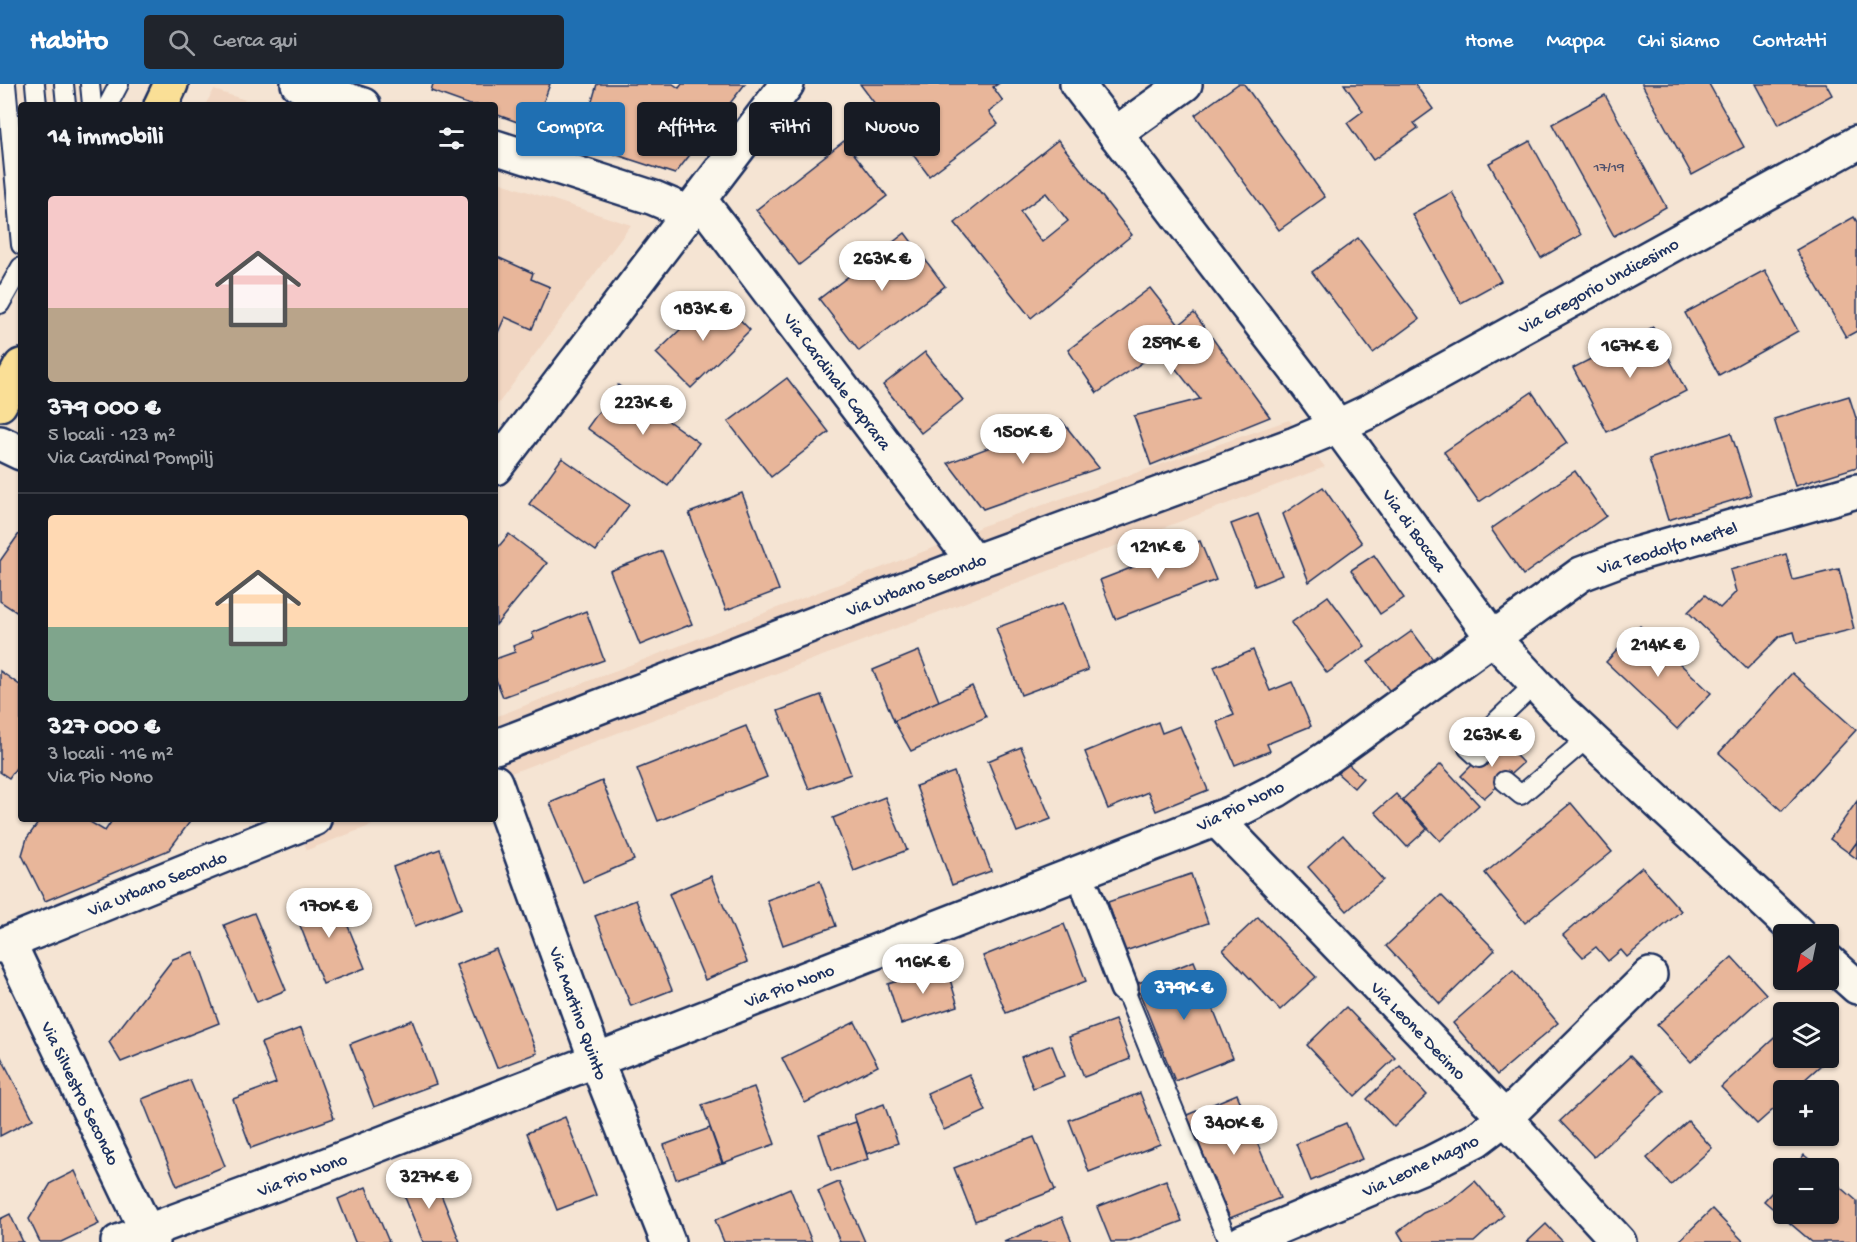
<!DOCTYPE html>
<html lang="it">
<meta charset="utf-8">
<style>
body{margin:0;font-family:"Gochi Hand",sans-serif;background:#20242c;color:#f1f3f6;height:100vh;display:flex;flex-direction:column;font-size:22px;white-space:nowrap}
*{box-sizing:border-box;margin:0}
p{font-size:20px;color:#9ea1a6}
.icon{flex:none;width:33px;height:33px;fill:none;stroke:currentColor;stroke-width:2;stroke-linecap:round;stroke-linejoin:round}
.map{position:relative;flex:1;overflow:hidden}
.sheet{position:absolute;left:18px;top:18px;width:480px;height:720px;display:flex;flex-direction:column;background:#171b24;border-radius:6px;box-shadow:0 2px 4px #0004}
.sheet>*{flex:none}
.banner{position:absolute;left:516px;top:18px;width:570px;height:54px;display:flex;gap:12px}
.needle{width:39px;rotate:213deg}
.buttons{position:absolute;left:1773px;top:840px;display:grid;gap:12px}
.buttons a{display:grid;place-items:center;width:66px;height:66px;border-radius:6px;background:#171b24;box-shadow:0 2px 4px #0004;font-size:30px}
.price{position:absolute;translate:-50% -51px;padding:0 14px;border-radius:21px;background:#fff;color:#222;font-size:20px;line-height:39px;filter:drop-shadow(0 2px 3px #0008)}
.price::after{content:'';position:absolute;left:50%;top:36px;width:18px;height:14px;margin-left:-9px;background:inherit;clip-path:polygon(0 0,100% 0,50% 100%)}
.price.current{background:#1f6fb2;color:#fff}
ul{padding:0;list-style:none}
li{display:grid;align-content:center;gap:12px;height:318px;padding:0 30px}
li+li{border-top:2px solid #363941}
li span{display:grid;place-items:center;height:186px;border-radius:6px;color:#555}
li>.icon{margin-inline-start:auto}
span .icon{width:108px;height:108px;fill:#fffc;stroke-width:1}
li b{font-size:26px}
h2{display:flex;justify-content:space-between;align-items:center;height:72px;padding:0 30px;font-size:26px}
.tag{padding:0 21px;border-radius:6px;background:#171b24;box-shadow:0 2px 4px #0004;font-size:21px;line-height:54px}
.tag.current{background:#1f6fb2;color:#fff}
header{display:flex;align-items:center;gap:36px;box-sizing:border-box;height:84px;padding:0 30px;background:#1f6fb2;color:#fff}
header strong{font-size:28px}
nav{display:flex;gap:33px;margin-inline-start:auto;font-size:21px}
.search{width:420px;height:54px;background:#20242c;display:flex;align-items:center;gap:15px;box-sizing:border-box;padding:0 21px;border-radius:6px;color:#9ea1a6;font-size:22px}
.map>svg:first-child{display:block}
</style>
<header>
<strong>Habito</strong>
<div class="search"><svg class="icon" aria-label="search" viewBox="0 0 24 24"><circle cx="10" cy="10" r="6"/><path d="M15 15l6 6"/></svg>Cerca qui</div>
<nav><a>Home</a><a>Mappa</a><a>Chi siamo</a><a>Contatti</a></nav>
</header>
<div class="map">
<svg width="1857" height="1158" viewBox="0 0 1857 1158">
<rect width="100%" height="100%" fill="#f5e4d3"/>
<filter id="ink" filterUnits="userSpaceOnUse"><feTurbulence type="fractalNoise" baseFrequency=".0167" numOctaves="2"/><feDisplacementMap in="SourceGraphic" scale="12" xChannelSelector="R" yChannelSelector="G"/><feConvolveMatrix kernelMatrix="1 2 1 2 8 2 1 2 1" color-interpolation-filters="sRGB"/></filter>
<g filter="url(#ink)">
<g fill="#f1d6c2">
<path d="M214,6L261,21H205Z"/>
<path d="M495,97L631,141L495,324Z"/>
<path d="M1289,336L1325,383L495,695V633L943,460L982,442Z"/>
<path d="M294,735H388L307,766Z"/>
</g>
<g fill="#e8b69a" stroke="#1b2f5e" stroke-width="1.5" fill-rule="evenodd">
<path d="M433,0H550L534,44L495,30V21H470L431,7Z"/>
<path d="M597,0H673L679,4L682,0H745L675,90L580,59Z"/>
<path d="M860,0H998L993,3L1003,17L989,28L998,40L929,92Z"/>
<path d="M1238,0H1244L1325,113L1279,146L1195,31Z"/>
<path d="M1344,0H1415L1433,25L1414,39L1418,44L1373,76L1347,39L1363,27Z"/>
<path d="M1642,0H1709L1744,63L1692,91Z"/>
<path d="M1756,0H1826L1832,11L1778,41Z"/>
<path d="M1605,11L1666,123L1614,152L1552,40Z"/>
<path d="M1058,56L1132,151L1031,234L955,139ZM1046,109L1068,137L1042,158L1020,128Z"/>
<path d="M844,57L887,112L799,181L756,126Z"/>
<path d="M1530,57L1581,151L1541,174L1489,79Z"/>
<path d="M1452,108L1501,197L1461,219L1412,130Z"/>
<path d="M1854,133L1857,138V247L1846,253L1796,166Z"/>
<path d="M905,149L945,202L859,267L819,215Z"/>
<path d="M1358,154L1419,235L1373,269L1312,188Z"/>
<path d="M495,172L533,189L531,195L550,203L532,245L505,233L495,255Z"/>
<path d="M1765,186L1798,247L1719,291L1685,229Z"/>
<path d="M1150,204L1179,241L1194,229L1270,333L1151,381L1134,332L1200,315L1161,266L1097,309L1068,266Z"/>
<path d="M716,211L750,246L691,304L656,269Z"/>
<path d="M1653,243L1686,307L1607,348L1573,284Z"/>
<path d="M925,268L963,316L921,349L883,301Z"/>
<path d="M787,294L829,348L771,393L728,338Z"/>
<path d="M618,301L699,359L668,402L587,344Z"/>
<path d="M1532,308L1567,359L1479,418L1444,368Z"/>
<path d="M1849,312L1857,337V383L1795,402L1774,335Z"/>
<path d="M1061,336L1099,384L983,425L948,379Z"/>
<path d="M1731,349L1751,411L1668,436L1649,375Z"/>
<path d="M562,374L629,421L596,467L529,420Z"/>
<path d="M1575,387L1606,432L1523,491L1491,445Z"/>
<path d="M1323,403L1362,459L1309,498L1283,430Z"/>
<path d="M742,409L779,506L726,526L689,429Z"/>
<path d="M1258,430L1282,491L1255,502L1231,440Z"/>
<path d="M21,447V531L0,517V477Z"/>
<path d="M509,450L547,479L496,541L495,467Z"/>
<path d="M1200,457L1216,496L1115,535L1100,496Z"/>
<path d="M662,467L692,540L640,561L610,487Z"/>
<path d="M1786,470L1793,496L1839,485L1854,545L1797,559L1794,548L1780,552L1747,585L1688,528L1705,511L1720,524L1736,508L1730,486Z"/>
<path d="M1374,471L1404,514L1380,530L1351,486Z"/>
<path d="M1328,512L1365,562L1327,589L1291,539Z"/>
<path d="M1063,519L1088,586L1021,611L996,544Z"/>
<path d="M586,527L604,576L503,613L495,593V575L515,568L513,562L534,554L532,549Z"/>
<path d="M1640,542L1711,609L1677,645L1606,578Z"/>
<path d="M1412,547L1435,578L1391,609L1368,578Z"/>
<path d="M1253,566L1270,607L1292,598L1311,642L1267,660L1270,667L1235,681L1217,638L1234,631L1214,583Z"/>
<path d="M919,567L939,617L894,637L873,586Z"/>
<path d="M0,587L21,602V677L9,694L0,688Z"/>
<path d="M1792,589L1856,646L1782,727L1719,669Z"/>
<path d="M972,602L986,633L911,667L894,637Z"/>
<path d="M821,611L851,690L809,705L778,627Z"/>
<path d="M1158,638L1162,649L1180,642L1208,706L1156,727L1148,708L1108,725L1085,668Z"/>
<path d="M746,642L767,693L658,737L637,685Z"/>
<path d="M1499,654L1523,679L1484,714L1461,692Z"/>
<path d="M1021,663L1051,735L1017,748L988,677Z"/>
<path d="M1347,679L1363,694L1354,704L1337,689Z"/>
<path d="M1441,680L1479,721L1440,757L1402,716Z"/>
<path d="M954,688L991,787L952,801L916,702Z"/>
<path d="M602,697L634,776L583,798L550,719Z"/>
<path d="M1396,710L1427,745L1407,763L1375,728Z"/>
<path d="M885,713L907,766L854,787L833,734Z"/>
<path d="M1857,717V758L1849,769L1830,755Z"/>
<path d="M1571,719L1612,768L1525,839L1485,789Z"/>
<path d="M41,735H92L90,738L105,747L113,735H192L169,766L45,817L22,771L27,754Z"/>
<path d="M1343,751L1383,796L1347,827L1308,783Z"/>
<path d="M1857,758V775L1849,769Z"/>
<path d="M440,765L462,824L415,842L393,783Z"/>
<path d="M1642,783L1681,827L1627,873L1621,866L1608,877L1596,863L1583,873L1563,851Z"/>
<path d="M1191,790L1208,839L1125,867L1108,818Z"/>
<path d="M711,792L747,878L705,896L669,810Z"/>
<path d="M820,797L836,842L783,861L767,816Z"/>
<path d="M335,810L365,884L323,900L294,826Z"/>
<path d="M1441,811L1495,866L1440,920L1386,862Z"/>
<path d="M636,816L672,906L631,922L595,832Z"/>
<path d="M254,829L286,906L257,918L224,841Z"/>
<path d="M1258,833L1316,893L1280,926L1223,866Z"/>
<path d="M1064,840L1086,897L1006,929L983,872Z"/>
<path d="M496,865L537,969L497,984L456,881Z"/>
<path d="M193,868L219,939L121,978L109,958L173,875Z"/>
<path d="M1732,873L1766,910L1691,978L1657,941Z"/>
<path d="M1194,877L1233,974L1175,997L1136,900Z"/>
<path d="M946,882L958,922L901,940L888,900Z"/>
<path d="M1513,886L1558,939L1497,991L1453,939Z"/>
<path d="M1346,923L1395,974L1355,1012L1307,961Z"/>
<path d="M412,936L436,1000L374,1023L350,960Z"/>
<path d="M1115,936L1130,975L1084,993L1069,953Z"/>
<path d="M855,938L878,982L805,1019L782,974Z"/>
<path d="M301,944L334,1034L251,1064L233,1015L276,999L261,959Z"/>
<path d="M1784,945V974H1828V970L1831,972L1793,1006H1784V1016L1757,1040L1721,1003Z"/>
<path d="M1052,961L1064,992L1033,1004L1021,973Z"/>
<path d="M0,971L33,1035L0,1052Z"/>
<path d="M1630,972L1664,1007L1594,1073L1560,1037Z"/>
<path d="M1400,982L1427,1011L1394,1043L1367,1015Z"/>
<path d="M969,990L986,1027L944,1046L927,1009Z"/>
<path d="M190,996L225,1082L177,1102L142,1015Z"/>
<path d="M754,1003L775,1060L723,1079L702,1021Z"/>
<path d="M1140,1009L1160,1060L1089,1088L1069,1036Z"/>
<path d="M1237,1010L1280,1114L1230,1134L1187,1031Z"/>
<path d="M884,1020L898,1059L867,1070L854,1031Z"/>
<path d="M565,1033L596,1111L557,1126L527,1049Z"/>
<path d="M1688,1037L1712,1064L1671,1101L1647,1074Z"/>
<path d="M856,1038L868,1075L831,1087L819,1050Z"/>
<path d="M1346,1039L1362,1075L1311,1097L1296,1060Z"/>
<path d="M710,1044L722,1079L676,1095L664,1061Z"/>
<path d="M1034,1053L1055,1106L975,1137L954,1084Z"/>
<path d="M1804,1071L1820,1084H1793Z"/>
<path d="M75,1087L99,1140L61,1158H40L29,1135L51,1099Z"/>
<path d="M432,1088L460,1158H423L400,1101Z"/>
<path d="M1828,1092L1857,1117V1158H1812L1764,1117L1784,1095V1130H1828Z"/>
<path d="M1166,1096L1182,1137L1126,1158H1111L1097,1123Z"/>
<path d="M1475,1097L1504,1131L1474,1158H1404L1398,1148L1423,1129L1451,1117Z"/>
<path d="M839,1098L865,1158H840L818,1107Z"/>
<path d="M366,1103L389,1158H355L338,1115Z"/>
<path d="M790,1104L812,1158H724L715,1136Z"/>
<path d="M1712,1125L1744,1158H1678Z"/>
<path d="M10,1130L23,1158H0V1135Z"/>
<path d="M1062,1133L1072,1158H1004Z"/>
<path d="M1546,1140L1563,1158H1527Z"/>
</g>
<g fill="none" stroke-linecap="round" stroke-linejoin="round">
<defs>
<g id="service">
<path d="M6,0L21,161"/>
<path d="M35,0L37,21"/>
<path d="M64,0L66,21"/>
<path d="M90,0L92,21"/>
<path d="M108,21L119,0"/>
<path d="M0,220L21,183"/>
<path d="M1479,674L1468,664L1535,600"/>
<path d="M1504,697L1521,711L1589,653"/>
<path d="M1124,904L1228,1158"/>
</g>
<path id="pedestrian" d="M1087,808L1124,904"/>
<g id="minor">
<path d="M298,0L363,21"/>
<path d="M1115,50L1185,0"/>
<path d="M495,63L654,114L689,129"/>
<path d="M700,116L974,478"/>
<path d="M0,359L21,369"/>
<path d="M495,384L787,0"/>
<path d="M495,663L974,478L1295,360L1338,342"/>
<path d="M495,698L596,976L668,1158"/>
<path d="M1216,735L1505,1034L1619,1158"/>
<path d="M9,859L152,1158"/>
<path d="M0,862L314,735"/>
<path d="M118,1158L321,1083L1232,729L1277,706L1327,674L1581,490L1626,473L1857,407"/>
<path d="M1243,1158L1431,1079L1476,1056L1505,1034L1650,891"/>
</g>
<path id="tertiary" d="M1338,342L1372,326L1857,59"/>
<g id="secondary">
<path d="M1077,0L1303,295L1493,554L1561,627L1799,850"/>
<path d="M1828,877L1857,903"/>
</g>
<g id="primary">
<path d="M161,21L171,0"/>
<path d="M0,320L21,282"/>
</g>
</defs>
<use href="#service" stroke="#1b2f5e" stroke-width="22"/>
<use href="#pedestrian" stroke="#1b2f5e" stroke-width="32"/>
<use href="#minor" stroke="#1b2f5e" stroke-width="38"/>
<use href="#tertiary" stroke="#1b2f5e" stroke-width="38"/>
<use href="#secondary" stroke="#1b2f5e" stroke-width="38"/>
<use href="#primary" stroke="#1b2f5e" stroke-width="38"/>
<use href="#service" stroke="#fbf7ec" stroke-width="18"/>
<use href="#pedestrian" stroke="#fbf7ec" stroke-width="27"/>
<use href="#minor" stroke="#fbf7ec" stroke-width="33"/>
<use href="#tertiary" stroke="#fbf7ec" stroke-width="33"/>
<use href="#secondary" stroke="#fbf7ec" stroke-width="33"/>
<use href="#primary" stroke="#fadf96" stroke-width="33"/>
</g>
</g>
<g text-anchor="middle" stroke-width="6" stroke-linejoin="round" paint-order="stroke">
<g font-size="15" fill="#4e516d">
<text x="1609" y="87">17/19</text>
</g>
<g font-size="18" fill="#1b2f5e" stroke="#fbf7ec">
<text transform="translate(1598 201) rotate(-29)" y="6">Via Gregorio Undicesimo</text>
<text transform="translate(838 297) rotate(53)" y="6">Via Cardinale Caprara</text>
<text transform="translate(1415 446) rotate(54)" y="6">Via di Boccea</text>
<text transform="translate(1667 463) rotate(-17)" y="6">Via Teodolfo Mertel</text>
<text transform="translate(916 500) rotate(-21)" y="6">Via Urbano Secondo</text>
<text transform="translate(1240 721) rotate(-26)" y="6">Via Pio Nono</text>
<text transform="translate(157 799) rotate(-22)" y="6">Via Urbano Secondo</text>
<text transform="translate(789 901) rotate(-21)" y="6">Via Pio Nono</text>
<text transform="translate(579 929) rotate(70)" y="6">Via Martino Quinto</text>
<text transform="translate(1419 946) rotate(46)" y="6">Via Leone Decimo</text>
<text transform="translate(81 1009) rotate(64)" y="6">Via Silvestro Secondo</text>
<text transform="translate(1420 1081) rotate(-25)" y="6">Via Leone Magno</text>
<text transform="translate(302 1090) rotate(-21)" y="6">Via Pio Nono</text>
</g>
</g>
</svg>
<div class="buttons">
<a><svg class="needle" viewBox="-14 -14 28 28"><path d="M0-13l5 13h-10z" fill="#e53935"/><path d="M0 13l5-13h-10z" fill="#9ea1a6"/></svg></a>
<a><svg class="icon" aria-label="layers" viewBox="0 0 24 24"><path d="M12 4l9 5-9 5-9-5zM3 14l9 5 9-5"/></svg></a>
<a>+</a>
<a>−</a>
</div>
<b class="price" style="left:882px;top:208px">263K €</b>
<b class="price" style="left:703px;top:258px">183K €</b>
<b class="price" style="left:1171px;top:292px">259K €</b>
<b class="price" style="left:1630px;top:295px">167K €</b>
<b class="price" style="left:643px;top:352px">223K €</b>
<b class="price" style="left:1023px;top:381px">150K €</b>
<b class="price" style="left:1158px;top:496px">121K €</b>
<b class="price" style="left:1658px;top:594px">214K €</b>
<b class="price" style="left:1492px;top:684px">263K €</b>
<b class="price" style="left:329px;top:855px">170K €</b>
<b class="price" style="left:923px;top:911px">116K €</b>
<b class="price current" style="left:1184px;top:937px">379K €</b>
<b class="price" style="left:1234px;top:1072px">340K €</b>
<b class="price" style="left:429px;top:1126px">327K €</b>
<div class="banner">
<a class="tag current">Compra</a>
<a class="tag">Affitta</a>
<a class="tag">Filtri</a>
<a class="tag">Nuovo</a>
</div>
<section class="sheet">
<h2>14 immobili<svg class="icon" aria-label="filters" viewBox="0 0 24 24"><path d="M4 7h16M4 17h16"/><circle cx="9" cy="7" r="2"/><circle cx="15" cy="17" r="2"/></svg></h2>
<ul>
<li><span style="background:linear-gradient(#f6c9c9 60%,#b9a48a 0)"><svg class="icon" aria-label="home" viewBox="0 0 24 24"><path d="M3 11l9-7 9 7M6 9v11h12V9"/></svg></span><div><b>379 000 €</b><p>5 locali · 123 m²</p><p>Via Cardinal Pompilj</p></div></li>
<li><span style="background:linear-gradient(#ffd9b3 60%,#7fa58c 0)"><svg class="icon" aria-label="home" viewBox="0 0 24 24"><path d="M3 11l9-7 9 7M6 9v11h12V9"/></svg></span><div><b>327 000 €</b><p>3 locali · 116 m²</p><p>Via Pio Nono</p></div></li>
</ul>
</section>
</div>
